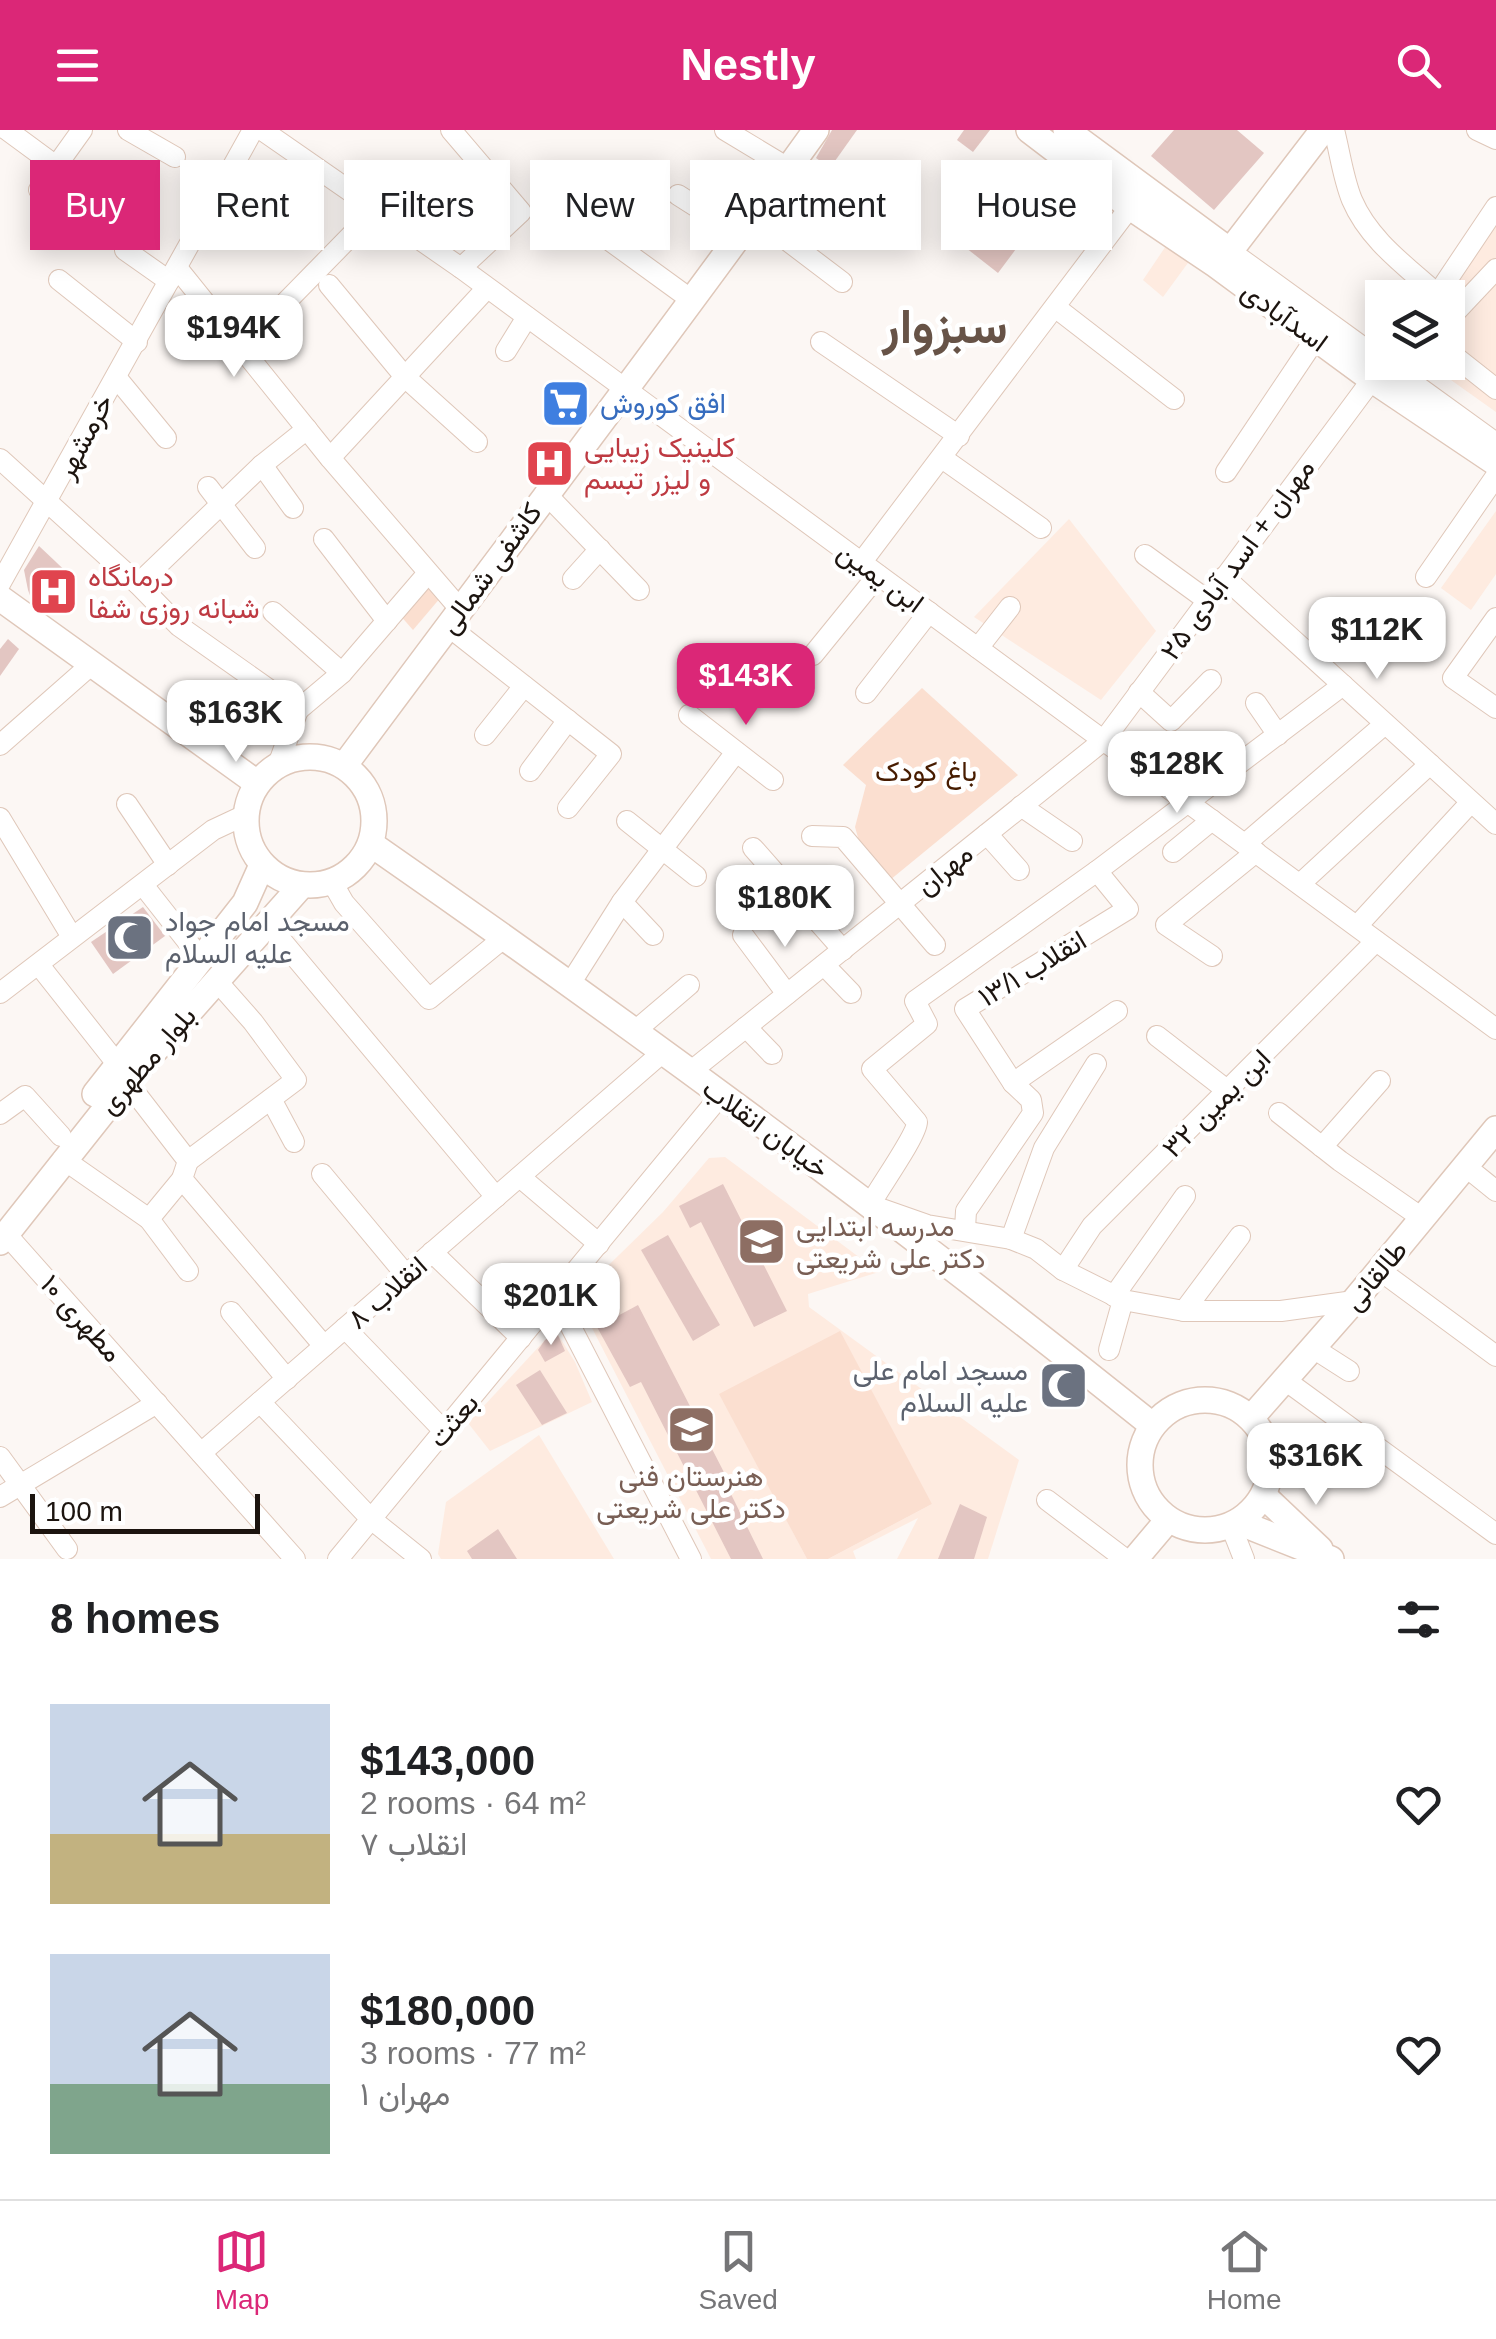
<!DOCTYPE html>
<meta charset="utf-8">
<style>
body{margin:0;font-family:Helvetica,Vazirmatn,sans-serif;background:#f2f2f2;color:#202124;height:100vh;display:flex;flex-direction:column;font-size:38px;white-space:nowrap}
*{box-sizing:border-box;margin:0}
p{font-size:32px;color:#757577}
.icon{flex:none;width:55px;height:55px;fill:none;stroke:currentColor;stroke-width:2;stroke-linecap:round;stroke-linejoin:round}
.map{position:relative;height:1429px;overflow:hidden}
.panel{display:flex;flex-direction:column;background:#fff;flex:1}
.panel>*{flex:none}
.banner{position:absolute;left:30px;top:30px;width:1438px;height:90px;display:flex;gap:20px}
.buttons{position:absolute;left:1365px;top:150px;display:grid;gap:20px}
.buttons a{display:grid;place-items:center;width:100px;height:100px;border-radius:0px;background:#fff;box-shadow:0 5px 25px #0003;font-size:50px}
.scale{position:absolute;left:30px;bottom:25px;width:230px;box-sizing:border-box;padding-left:10px;border:5px solid #1c140f;border-top:0;font-size:28px;line-height:35px;white-space:nowrap;color:#1c140f;-webkit-text-stroke:8px #fff;paint-order:stroke}
.price{position:absolute;translate:-50% -85px;padding:0 22px;border-radius:20px;background:#fff;color:#222;font-size:32px;line-height:65px;filter:drop-shadow(0 2px 5px #0008)}
.price::after{content:'';position:absolute;left:50%;top:60px;width:30px;height:22px;margin-left:-15px;background:inherit;clip-path:polygon(0 0,100% 0,50% 100%)}
.price.active{background:#db2777;color:#fff}
ul{padding:0;list-style:none}
li{display:flex;align-items:center;gap:30px;height:250px;padding:0 50px}
li span{display:grid;place-items:center;flex:none;width:280px;height:200px;border-radius:0px;color:#555}
li>.icon{margin-inline-start:auto}
span .icon{width:120px;height:120px;fill:#fffc;stroke-width:1}
li b{font-size:42px}
h2{display:flex;justify-content:space-between;align-items:center;height:120px;padding:0 50px;font-size:42px}
.chip{padding:0 35px;border-radius:0px;background:#fff;box-shadow:0 5px 25px #0003;font-size:35px;line-height:90px}
.chip.active{background:#db2777;color:#fff}
header{display:flex;justify-content:space-between;align-items:center;height:130px;padding:0 50px;background:#db2777;color:#fff;font-size:45px;font-weight:700}
.tab-bar{display:flex;justify-content:space-around;align-items:center;height:140px;border-top:2px solid #e0e0e0;background:#fff;font-size:28px;color:#757577}
.tab-bar a{display:grid;justify-items:center;gap:5px}
.tab-bar .active{color:#db2777}
.map>svg:first-child{display:block}
</style>
<header><svg class="icon" aria-label="menu" viewBox="0 0 24 24"><path d="M4 6h16M4 12h16M4 18h16"/></svg>Nestly<svg class="icon" aria-label="search" viewBox="0 0 24 24"><circle cx="10" cy="10" r="6"/><path d="M15 15l6 6"/></svg></header>
<div class="map">
<svg width="1496" height="1429" viewBox="0 0 1496 1429">
<rect width="100%" height="100%" fill="#fcf7f4"/>
<g fill="#feebe0">
<path d="M1496,91V282L1427,233L1448,232V168L1444,167Z"/>
<path d="M1170,110L1193,126L1163,167L1143,150Z"/>
<path d="M1496,381V444L1471,480L1441,458Z"/>
<path d="M1069,389L1156,501L1101,570L974,487Z"/>
<path d="M725,1027L879,1142L808,1164L809,1177L1019,1330L988,1429H897L918,1388L853,1421L856,1429H828L932,1374L720,1264L807,1429H711L576,1167L663,1082L709,1028Z"/>
<path d="M557,1203L575,1232L592,1272L490,1321L468,1293L545,1210Z"/>
<path d="M539,1305L614,1429H441L438,1424L446,1372Z"/>
</g>
<g fill="#fbdfd0">
<path d="M426,450L441,467L413,500L399,484Z"/>
<path d="M922,558L1018,645L879,759L868,743L855,697L866,655L843,635Z"/>
<path d="M840,1201L932,1374L828,1429H807L719,1264Z"/>
</g>
<g fill="#e3c6c2">
<path d="M832,0H857L830,38L816,28Z"/>
<path d="M964,0H990L973,22L957,10Z"/>
<path d="M1174,0H1237L1264,23L1214,80L1151,26Z"/>
<path d="M981,87L1019,115L998,143L961,114Z"/>
<path d="M39,416L74,449L51,485L32,471L28,460L24,440Z"/>
<path d="M8,509L19,519L0,546V519Z"/>
<path d="M143,777L165,806L113,844L91,812Z"/>
<path d="M723,1054L787,1181L754,1197L701,1092L690,1098L679,1076Z"/>
<path d="M668,1105L720,1195L693,1211L641,1120Z"/>
<path d="M638,1175L730,1354L727,1356L763,1429H731L641,1252L630,1257L597,1197Z"/>
<path d="M557,1203L565,1221L545,1232L538,1220L545,1210Z"/>
<path d="M540,1240L567,1283L542,1295L516,1255Z"/>
<path d="M960,1374L987,1387L974,1429H938Z"/>
<path d="M498,1399L517,1429H472L467,1421Z"/>
</g>
<g fill="none" stroke-linecap="round" stroke-linejoin="round">
<defs>
<g id="minor">
<path d="M7,0L56,36"/>
<path d="M128,0L175,27"/>
<path d="M262,0L461,138L1496,899"/>
<path d="M451,0L521,82L461,138"/>
<path d="M725,0L788,38"/>
<path d="M1334,0C1340,23 1343,48 1352,70C1369,110 1406,136 1437,164"/>
<path d="M1477,0L1496,9"/>
<path d="M678,65L741,105"/>
<path d="M554,70L693,171"/>
<path d="M755,86L842,152"/>
<path d="M79,91L39,60L82,0"/>
<path d="M125,120L169,151"/>
<path d="M1221,130L1230,121L1382,231"/>
<path d="M178,139L330,328L460,479"/>
<path d="M59,150L137,212"/>
<path d="M329,155L405,247L477,312"/>
<path d="M1435,168L1496,77"/>
<path d="M285,173L378,78"/>
<path d="M1055,177L1174,269"/>
<path d="M1448,190L1496,139"/>
<path d="M821,212L959,306"/>
<path d="M506,221L527,187"/>
<path d="M1448,221L1496,259"/>
<path d="M1384,232L1496,313"/>
<path d="M116,247L166,308"/>
<path d="M330,328L487,158"/>
<path d="M942,328L1041,398"/>
<path d="M0,329L138,454L179,496L298,580L278,635"/>
<path d="M262,335L293,378"/>
<path d="M1226,342L1316,208"/>
<path d="M208,357L255,418"/>
<path d="M545,363L639,460"/>
<path d="M324,409L387,491"/>
<path d="M1145,425L1207,470"/>
<path d="M861,433L1130,77"/>
<path d="M1224,447L1496,694"/>
<path d="M1426,447L1496,346"/>
<path d="M573,449L600,419"/>
<path d="M0,454L253,0"/>
<path d="M138,454L262,335L307,299"/>
<path d="M273,482L342,543"/>
<path d="M1496,488L1453,548L1496,578"/>
<path d="M448,496L611,624L568,678"/>
<path d="M978,518L1010,477"/>
<path d="M813,525L878,445"/>
<path d="M1343,555L1097,741L915,871L927,894L872,939L917,992C917,1005 879,1058 870,1075L927,1095L1011,1109L1036,1119L1063,1140L1123,1170L1184,1181H1281L1354,1171"/>
<path d="M1139,562L1171,591L1211,550"/>
<path d="M866,563L929,482"/>
<path d="M1256,573L1278,605"/>
<path d="M298,580L342,543L428,443"/>
<path d="M689,585L773,650"/>
<path d="M485,605L524,556"/>
<path d="M0,615L92,534"/>
<path d="M530,641L568,590"/>
<path d="M127,674L168,735"/>
<path d="M1021,676L1072,711"/>
<path d="M0,688L72,807"/>
<path d="M627,691L696,746"/>
<path d="M987,704L1019,740"/>
<path d="M812,706L843,707L935,815"/>
<path d="M1245,714L1385,594"/>
<path d="M753,718L843,820"/>
<path d="M1173,722L1212,690"/>
<path d="M332,752L344,773L429,869L505,807"/>
<path d="M1300,754L1430,634"/>
<path d="M143,755L202,830"/>
<path d="M622,772L653,805"/>
<path d="M266,792L496,1067"/>
<path d="M1357,796L1471,672"/>
<path d="M743,805L787,864"/>
<path d="M1212,826L1166,795L1256,722"/>
<path d="M39,835L118,935"/>
<path d="M824,835L851,863"/>
<path d="M570,854L622,772L736,622"/>
<path d="M0,863L213,700L245,685"/>
<path d="M746,897L772,924"/>
<path d="M635,901L689,855"/>
<path d="M1157,906L1228,961"/>
<path d="M690,942L1104,610L1385,232"/>
<path d="M127,952L188,1031L182,1049L324,1216"/>
<path d="M1013,953L1117,881"/>
<path d="M271,969L294,1012"/>
<path d="M1279,983L1340,1031L1422,1088"/>
<path d="M0,984L25,966L61,1006"/>
<path d="M1322,1017L1380,951"/>
<path d="M63,1029L149,1089L188,1141"/>
<path d="M188,1031L296,950L253,892L216,850"/>
<path d="M1465,1036L1496,1061"/>
<path d="M322,1044L406,1145"/>
<path d="M520,1047L599,1114"/>
<path d="M149,1089L182,1049"/>
<path d="M965,1099L966,1081L1033,983L1031,970L1013,953L965,879L1128,779L1097,741"/>
<path d="M6,1104L295,1429"/>
<path d="M1011,1109L1044,1018L1096,934"/>
<path d="M432,1122L521,1208"/>
<path d="M1378,1139L1496,1226"/>
<path d="M1063,1140L1092,1096L1376,811"/>
<path d="M555,1166L691,1429"/>
<path d="M1114,1166L1185,1066"/>
<path d="M1184,1181L1240,1106"/>
<path d="M231,1182L287,1249"/>
<path d="M345,1198L444,1301"/>
<path d="M1313,1218L1349,1241"/>
<path d="M1109,1220L1123,1170"/>
<path d="M1285,1250L1496,1404"/>
<path d="M260,1272L371,1389L421,1429"/>
<path d="M201,1323L663,922"/>
<path d="M0,1327L67,1419"/>
<path d="M0,1367L157,1273"/>
<path d="M1047,1370L1125,1429"/>
<path d="M1231,1396L1244,1429"/>
<path d="M338,1429L721,965"/>
</g>
<g id="major">
<path d="M1029,0L1130,77L1216,135L1371,249L1496,333"/>
<path d="M1066,0L1230,121L1323,0"/>
<path d="M0,468L257,653"/>
<circle cx="310" cy="691" r="64"/>
<path d="M344,636C501,424 662,215 816,0"/>
<path d="M371,714C637,899 899,1092 1152,1295"/>
<path d="M95,964L245,773L262,735"/>
<path d="M0,1112L127,952L302,755"/>
<circle cx="1205" cy="1335" r="65"/>
<path d="M1251,1288L1354,1171L1496,999"/>
<path d="M1264,1366L1320,1419"/>
<path d="M1238,1392L1331,1429"/>
<path d="M1135,1429L1168,1390"/>
</g>
</defs>
<use href="#minor" stroke="#dfc7b9" stroke-width="22"/>
<use href="#major" stroke="#dfc7b9" stroke-width="28"/>
<use href="#minor" stroke="#fff" stroke-width="20"/>
<use href="#major" stroke="#fff" stroke-width="25"/>
</g>
<defs>
<symbol id="supermarket-square" viewBox="-11 -11 22 22"><rect x="-9" y="-9" width="18" height="18" rx="4" fill="#3f7fe0" stroke="#fff"/><path d="M-6-5.5h2.5l.6 2H6L4.5 2H-2.5L-4.4-4H-6ZM-1.5 3.2a1.3 1.3 0 1 0 .1 0ZM3 3.2a1.3 1.3 0 1 0 .1 0Z" fill="#fff"/></symbol>
<symbol id="hospital-square" viewBox="-11 -11 22 22"><rect x="-9" y="-9" width="18" height="18" rx="4" fill="#e0444e" stroke="#fff"/><path d="M-5-5h3v3.5h4V-5h3V5h-3V1.5h-4V5h-3Z" fill="#fff"/></symbol>
<symbol id="mosque-square" viewBox="-11 -11 22 22"><rect x="-9" y="-9" width="18" height="18" rx="4" fill="#6b7280" stroke="#fff"/><path d="M3.5-4.9A6 6 0 1 0 3.5 4.9A5 5 0 1 1 3.5-4.9Z" fill="#fff"/></symbol>
<symbol id="school-square" viewBox="-11 -11 22 22"><rect x="-9" y="-9" width="18" height="18" rx="4" fill="#8d6e63" stroke="#fff"/><path d="M0-5L7-2L0 1L-7-2ZM-4 1L0 2.5L4 1V4Q0 6-4 4Z" fill="#fff"/></symbol>
</defs>
<g fill-rule="evenodd">
<use href="#supermarket-square" x="538" y="246" width="55" height="55"/>
<use href="#hospital-square" x="522" y="306" width="55" height="55"/>
<use href="#hospital-square" x="26" y="434" width="55" height="55"/>
<use href="#mosque-square" x="102" y="780" width="55" height="55"/>
<use href="#school-square" x="734" y="1084" width="55" height="55"/>
<use href="#mosque-square" x="1036" y="1228" width="55" height="55"/>
<use href="#school-square" x="664" y="1272" width="55" height="55"/>
</g>
<g text-anchor="middle" stroke-width="9" stroke-linejoin="round" paint-order="stroke">
<g font-size="28" fill="#1c140f" stroke="#fff">
<text transform="translate(1285 186) rotate(36)" y="10">اسدآبادی</text>
<text transform="translate(84 306) rotate(-62)" y="10">خرمشهر</text>
<text transform="translate(1237 429) rotate(-54)" y="10">مهران + اسد آبادی ۲۵</text>
<text transform="translate(490 438) rotate(-54)" y="10">کاشفی شمالی</text>
<text transform="translate(881 447) rotate(36)" y="10">ابن یمین</text>
<text transform="translate(944 739) rotate(-39)" y="10">مهران</text>
<text transform="translate(1032 838) rotate(-31)" y="10">انقلاب ۱۳/۱</text>
<text transform="translate(147 930) rotate(-49)" y="10">بلوار مطهری</text>
<text transform="translate(1216 973) rotate(-45)" y="10">ابن یمین ۳۲</text>
<text transform="translate(766 998) rotate(36)" y="10">خیابان انقلاب</text>
<text transform="translate(1375 1145) rotate(-50)" y="10">طالقانی</text>
<text transform="translate(387 1162) rotate(-41)" y="10">انقلاب ۸</text>
<text transform="translate(82 1188) rotate(48)" y="10">مطهری ۱۰</text>
<text transform="translate(453 1290) rotate(-50)" y="10">بعثت</text>
</g>
<g font-size="28" fill="#366cbe" stroke="#fff" text-anchor="start">
<text x="600" y="283">افق کوروش</text>
</g>
<g font-size="28" fill="#be3a42" stroke="#fff" text-anchor="start">
<text x="584" y="327">کلینیک زیبایی<tspan x="584" dy="32">و لیزر تبسم</tspan></text>
<text x="88" y="456">درمانگاه<tspan x="88" dy="32">شبانه روزی شفا</tspan></text>
</g>
<g font-size="28" fill="#471c00" stroke="#fff">
<text x="926" y="651">باغ کودک</text>
</g>
<g font-size="28" fill="#5b616d" stroke="#fff" text-anchor="start">
<text x="165" y="801">مسجد امام جواد<tspan x="165" dy="32">علیه السلام</tspan></text>
<text x="1028" y="1250" text-anchor="end">مسجد امام علی<tspan x="1028" dy="32">علیه السلام</tspan></text>
</g>
<g font-size="28" fill="#785e54" stroke="#fff" text-anchor="start">
<text x="796" y="1106">مدرسه ابتدایی<tspan x="796" dy="32">دکتر علی شریعتی</tspan></text>
<text x="691" y="1356" text-anchor="middle">هنرستان فنی<tspan x="691" dy="32">دکتر علی شریعتی</tspan></text>
</g>
<g font-size="48" font-weight="bold" fill="#675347" stroke="#fff">
<text x="945" y="213">سبزوار</text>
</g>
</g>
</svg>
<div class="buttons">
<a><svg class="icon" aria-label="layers" viewBox="0 0 24 24"><path d="M12 4l9 5-9 5-9-5zM3 14l9 5 9-5"/></svg></a>
</div>
<div class="scale">100 m</div>
<b class="price" style="left:234px;top:250px">$194K</b>
<b class="price" style="left:1377px;top:552px">$112K</b>
<b class="price active" style="left:746px;top:598px">$143K</b>
<b class="price" style="left:236px;top:635px">$163K</b>
<b class="price" style="left:1177px;top:686px">$128K</b>
<b class="price" style="left:785px;top:820px">$180K</b>
<b class="price" style="left:551px;top:1218px">$201K</b>
<b class="price" style="left:1316px;top:1378px">$316K</b>
<div class="banner">
<a class="chip active">Buy</a>
<a class="chip">Rent</a>
<a class="chip">Filters</a>
<a class="chip">New</a>
<a class="chip">Apartment</a>
<a class="chip">House</a>
</div>
</div>
<section class="panel">
<h2>8 homes<svg class="icon" aria-label="filters" viewBox="0 0 24 24"><path d="M4 7h16M4 17h16"/><circle cx="9" cy="7" r="2"/><circle cx="15" cy="17" r="2"/></svg></h2>
<ul>
<li><span style="background:linear-gradient(#c9d6e8 65%,#c2b280 0)"><svg class="icon" aria-label="home" viewBox="0 0 24 24"><path d="M3 11l9-7 9 7M6 9v11h12V9"/></svg></span><div><b>$143,000</b><p>2 rooms · 64 m²</p><p>انقلاب ۷</p></div><svg class="icon" aria-label="heart" viewBox="0 0 24 24"><path d="M12 20l-8-8c-3-5 5-10 8-4 3-6 11-1 8 4z"/></svg></li>
<li><span style="background:linear-gradient(#c9d6e8 65%,#7fa58c 0)"><svg class="icon" aria-label="home" viewBox="0 0 24 24"><path d="M3 11l9-7 9 7M6 9v11h12V9"/></svg></span><div><b>$180,000</b><p>3 rooms · 77 m²</p><p>مهران ۱</p></div><svg class="icon" aria-label="heart" viewBox="0 0 24 24"><path d="M12 20l-8-8c-3-5 5-10 8-4 3-6 11-1 8 4z"/></svg></li>
</ul>
</section>
<nav class="tab-bar">
<a class="active"><svg class="icon" aria-label="map" viewBox="0 0 24 24"><path d="M3 6l6-2 6 2 6-2v14l-6 2-6-2-6 2zM9 4v14M15 6v14"/></svg>Map</a>
<a><svg class="icon" aria-label="saved" viewBox="0 0 24 24"><path d="M7 4h10v16l-5-4-5 4z"/></svg>Saved</a>
<a><svg class="icon" aria-label="home" viewBox="0 0 24 24"><path d="M3 11l9-7 9 7M6 9v11h12V9"/></svg>Home</a>
</nav>
